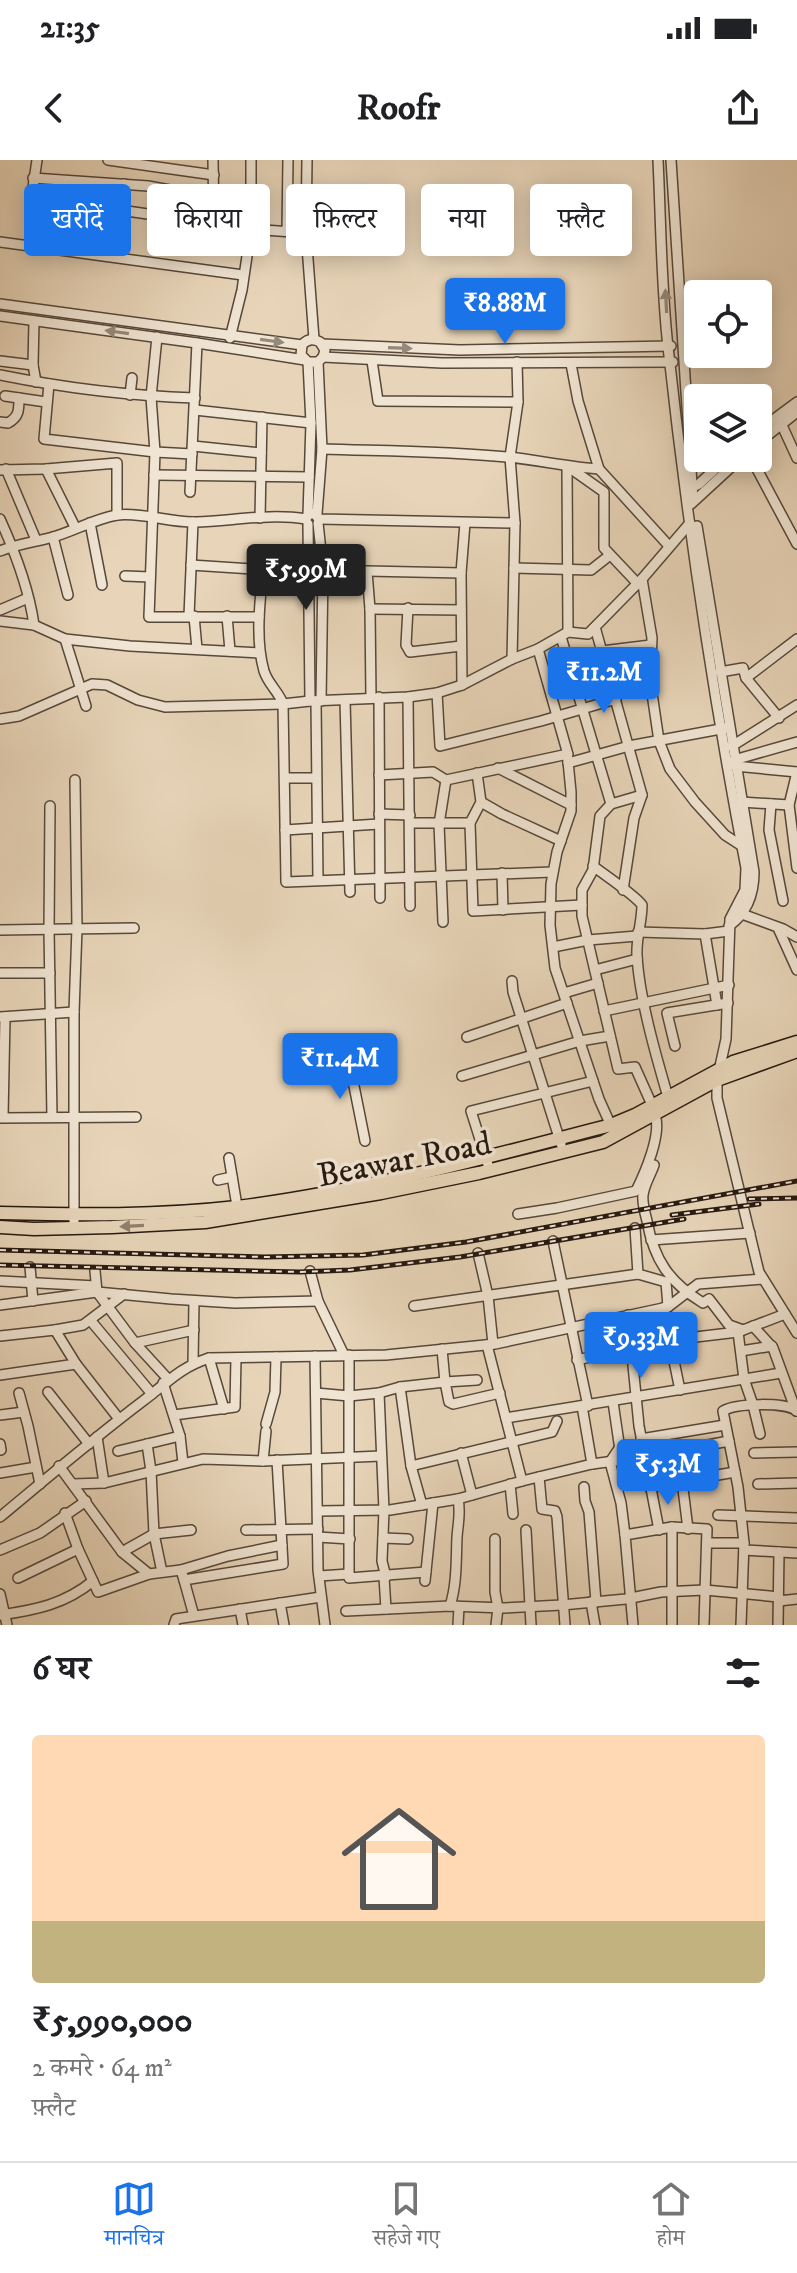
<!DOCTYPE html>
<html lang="hi">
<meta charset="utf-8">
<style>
body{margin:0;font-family:"IM FELL DW Pica","Noto Serif Devanagari",serif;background:#f6f6f6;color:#202124;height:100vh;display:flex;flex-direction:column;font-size:30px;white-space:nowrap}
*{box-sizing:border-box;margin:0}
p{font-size:26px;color:#757577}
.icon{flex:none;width:44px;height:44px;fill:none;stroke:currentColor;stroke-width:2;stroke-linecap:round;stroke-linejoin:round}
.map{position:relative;height:1465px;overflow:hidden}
.sheet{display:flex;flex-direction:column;background:#fff;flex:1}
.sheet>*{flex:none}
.guide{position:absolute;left:24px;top:24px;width:750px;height:72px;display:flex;gap:16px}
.controls{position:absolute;left:684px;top:120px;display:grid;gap:16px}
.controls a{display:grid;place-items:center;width:88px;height:88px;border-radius:8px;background:#fff;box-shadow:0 4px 20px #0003;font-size:40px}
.price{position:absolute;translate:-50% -68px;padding:0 18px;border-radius:8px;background:#1a73e8;color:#fff;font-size:26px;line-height:52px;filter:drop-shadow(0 2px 4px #0008)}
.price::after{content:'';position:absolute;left:50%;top:48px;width:24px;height:18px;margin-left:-12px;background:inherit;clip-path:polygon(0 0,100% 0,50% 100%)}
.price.on{background:#222;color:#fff}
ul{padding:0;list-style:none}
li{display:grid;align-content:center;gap:16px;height:424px;padding:0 32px}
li+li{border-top:2px solid #e0e0e0}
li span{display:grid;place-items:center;height:248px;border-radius:8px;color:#555}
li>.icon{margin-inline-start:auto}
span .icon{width:144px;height:144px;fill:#fffc;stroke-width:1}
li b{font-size:34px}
h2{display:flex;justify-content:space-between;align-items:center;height:96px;padding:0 32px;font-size:34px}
.chip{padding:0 28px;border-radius:8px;background:#fff;box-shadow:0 4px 20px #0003;font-size:28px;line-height:72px}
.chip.on{background:#1a73e8;color:#fff}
.status{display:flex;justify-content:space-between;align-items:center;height:56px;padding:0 40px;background:#fff;direction:ltr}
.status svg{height:22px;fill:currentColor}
header{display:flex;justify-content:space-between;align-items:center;height:104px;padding:0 32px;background:#fff;font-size:36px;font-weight:800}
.dock{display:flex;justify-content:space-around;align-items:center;height:112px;border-top:2px solid #e0e0e0;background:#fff;font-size:22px;color:#757577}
.dock a{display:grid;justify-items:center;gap:4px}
.dock .on{color:#1a73e8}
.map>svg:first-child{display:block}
</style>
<div class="status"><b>21:35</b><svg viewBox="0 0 49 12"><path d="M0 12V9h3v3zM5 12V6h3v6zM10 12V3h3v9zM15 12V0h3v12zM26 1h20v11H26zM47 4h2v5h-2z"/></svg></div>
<header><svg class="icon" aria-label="back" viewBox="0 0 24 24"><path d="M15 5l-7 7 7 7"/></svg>Roofr<svg class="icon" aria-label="share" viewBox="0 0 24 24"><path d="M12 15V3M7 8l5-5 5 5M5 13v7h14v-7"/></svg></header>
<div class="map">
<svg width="797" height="1465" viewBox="0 0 797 1465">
<rect width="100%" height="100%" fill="#e8d5b9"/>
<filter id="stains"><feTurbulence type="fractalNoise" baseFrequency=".0025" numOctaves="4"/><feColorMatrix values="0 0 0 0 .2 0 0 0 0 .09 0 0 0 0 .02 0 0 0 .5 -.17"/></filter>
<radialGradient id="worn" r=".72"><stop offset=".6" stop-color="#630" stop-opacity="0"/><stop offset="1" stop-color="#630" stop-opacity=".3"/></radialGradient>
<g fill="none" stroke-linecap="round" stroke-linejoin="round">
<defs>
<g id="minor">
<path d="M108,0L214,15"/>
<path d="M213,0L214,63"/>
<path d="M307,0L306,73L314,179"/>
<path d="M658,0C661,62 661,125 668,187C687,362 713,536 746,708L745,730L730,759L726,879L717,920V938L759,1112L797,1173"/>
<path d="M671,0L693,340"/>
<path d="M33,18L148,26L213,38"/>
<path d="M31,41L120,50L251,69L306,73"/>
<path d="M120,50L124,24"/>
<path d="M287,71L288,0"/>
<path d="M0,82L243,115"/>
<path d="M31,87V41L37,0"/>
<path d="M307,87L324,80L342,83"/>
<path d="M0,144L302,185"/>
<path d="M0,156L197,183L305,200"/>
<path d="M34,161L33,205L36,222"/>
<path d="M157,177L151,237L155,292L149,457H259"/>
<path d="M230,178L242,130L251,69V0"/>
<path d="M322,184L460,190L671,186"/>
<path d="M323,197L442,203L673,202"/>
<path d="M0,201L33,205"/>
<path d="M372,201L378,241L518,242"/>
<path d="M308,202L311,263L308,355"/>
<path d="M571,204L578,241L599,309L669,386"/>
<path d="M0,215C64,228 129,236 195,238"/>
<path d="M49,224L44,279L155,292L192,294"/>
<path d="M130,235L132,218"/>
<path d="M5,236L46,242"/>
<path d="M195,250L311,263"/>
<path d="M780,261L797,298"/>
<path d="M0,262L8,263C19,257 19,250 19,238"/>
<path d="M758,271L797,242"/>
<path d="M758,283L797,252"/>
<path d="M193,286L261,293"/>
<path d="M322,289C384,291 445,291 507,297C538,300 568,307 599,309"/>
<path d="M751,298L797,384"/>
<path d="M567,307L568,472"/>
<path d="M570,308L604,332V388L638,424"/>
<path d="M6,309L36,380"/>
<path d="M46,309L75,367"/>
<path d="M0,310L46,309L117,303V355"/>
<path d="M154,315L309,317"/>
<path d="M689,329L699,324L727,298"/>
<path d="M190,332L197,183"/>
<path d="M691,344L741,298"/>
<path d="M317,354L322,289L318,202L323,197L325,190L320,182C313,178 307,179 302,185L301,195L308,202H318"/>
<path d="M260,358L262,257"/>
<path d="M0,359C15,392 29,429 34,465L65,479L86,546"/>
<path d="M90,363L102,425"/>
<path d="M318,363L323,410L321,541"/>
<path d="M308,364L310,541"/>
<path d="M697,366L754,712C754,733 747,753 729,766"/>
<path d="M53,377L68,435"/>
<path d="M0,391C18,384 35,382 53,377C74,371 94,359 117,355C143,352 170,363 196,362C232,361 270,353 306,359L308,355L314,353L319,359L515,363"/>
<path d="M191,405L282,411"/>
<path d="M514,408L591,410L610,395"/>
<path d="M263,409C260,442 255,479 264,511C268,524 279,532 283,544L286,722L552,712"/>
<path d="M320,410L461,413"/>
<path d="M367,412L370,449L371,538"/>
<path d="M125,416L150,417"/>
<path d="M642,419L652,478L650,520L659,581L670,609L695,642L725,675L742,686"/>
<path d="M408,448L406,485L410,492L461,486"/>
<path d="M370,449L461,450"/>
<path d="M0,450L28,438"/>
<path d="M189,456L193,362"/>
<path d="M194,456L197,489"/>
<path d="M227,456L230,491"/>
<path d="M0,461L34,465"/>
<path d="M595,467L642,635L634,658L623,730"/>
<path d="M561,477L611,644"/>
<path d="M65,479L130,486L260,493"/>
<path d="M538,489L567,591L571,632V651L557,692L551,724L550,765L555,808L599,939L612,968"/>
<path d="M602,491L651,485"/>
<path d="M512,499L515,363L510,297L518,242L517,202"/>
<path d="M720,512L743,508L746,518"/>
<path d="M462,525L461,413L465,363"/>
<path d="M437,533L440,586L541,561L616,539"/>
<path d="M379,537L380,738"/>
<path d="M408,537L410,746"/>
<path d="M345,540L350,732"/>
<path d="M316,541L318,720"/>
<path d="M779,558L746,518L797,479"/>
<path d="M0,559L19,556L92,524L107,525L138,540L165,547L283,544L310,541L408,537L437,533L462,525L512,499L538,489L568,472L588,474L642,419L690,363"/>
<path d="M732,586L797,545"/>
<path d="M734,600L797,582"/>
<path d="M568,603L629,586L726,568"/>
<path d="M735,606L797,612"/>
<path d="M498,608L571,645"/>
<path d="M797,612L789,645L797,708"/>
<path d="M477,613L481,642L470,663L473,751L582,745"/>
<path d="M379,615L433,612L446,620L568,594"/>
<path d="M285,618H316"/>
<path d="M642,635L611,644L600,656L593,710L582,730V756L618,909L635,907L652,945"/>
<path d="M481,642L502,654L561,681"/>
<path d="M741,642L789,645"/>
<path d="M771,644L769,670L783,741"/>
<path d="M50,646L49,770L52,957"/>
<path d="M379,654L410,655"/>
<path d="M410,663H470"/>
<path d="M285,670L379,664"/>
<path d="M593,706C605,715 636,736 642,745C642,762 636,778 637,795C639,837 656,896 668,937"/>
<path d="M502,713L503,750"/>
<path d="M742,754L783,769L797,777"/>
<path d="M443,762L439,664L446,620"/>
<path d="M778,768L797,810"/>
<path d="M0,770L134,768"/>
<path d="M638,772L705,774L729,771"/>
<path d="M705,774L717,845"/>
<path d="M553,787L588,780L637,776"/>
<path d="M595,810L637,799"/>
<path d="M0,813H50"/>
<path d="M512,821L513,832L561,984"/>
<path d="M564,833L598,823"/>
<path d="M604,851L729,825"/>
<path d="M0,857L74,852"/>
<path d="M467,877L567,843"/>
<path d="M675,886L667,853L728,843"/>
<path d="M348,896L365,981"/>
<path d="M462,916L580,881L610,876"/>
<path d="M3,957L5,857"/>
<path d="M0,958L136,957"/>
<path d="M229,998L237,1046"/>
<path d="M654,1005C651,1014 644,1025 643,1035C642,1043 645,1053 647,1061C654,1100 669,1122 703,1143L709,1139L729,1165L743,1170"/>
<path d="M490,1011L471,951L593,921"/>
<path d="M218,1020L232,1017"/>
<path d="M518,1054L557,1048L636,1031C645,1013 662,974 655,955"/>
<path d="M74,1061V852L77,768L75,620"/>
<path d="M635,1068L638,1114L666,1122L668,1147"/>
<path d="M651,1080L750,1073"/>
<path d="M553,1081L588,1246"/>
<path d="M478,1093L488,1136L493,1184"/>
<path d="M30,1107L33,1141"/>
<path d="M95,1111L97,1132L135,1183L168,1219"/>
<path d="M310,1111L318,1141L344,1195"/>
<path d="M0,1121L96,1126"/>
<path d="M0,1145L97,1132L171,1139L235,1143L318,1141"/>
<path d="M414,1146L638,1114"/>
<path d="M663,1148L680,1230"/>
<path d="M628,1155L639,1266L659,1370"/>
<path d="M91,1161L152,1234"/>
<path d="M753,1166L773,1188L796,1251"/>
<path d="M55,1170L83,1165L124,1134"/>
<path d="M738,1172L744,1219L753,1245L760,1274"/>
<path d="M0,1176L55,1170L76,1204L119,1259"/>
<path d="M670,1180L738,1172L785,1154"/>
<path d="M135,1183L194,1170"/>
<path d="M487,1185L522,1321"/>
<path d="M741,1191L772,1186"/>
<path d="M349,1195V1418L426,1412"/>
<path d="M315,1196L318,1410L325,1465"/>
<path d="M209,1198L224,1249"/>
<path d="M577,1200L616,1191"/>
<path d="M193,1204L194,1141"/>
<path d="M0,1215L76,1204"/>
<path d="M477,1220L445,1222L449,1242L453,1244L500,1233"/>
<path d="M163,1223L180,1276L183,1303"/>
<path d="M400,1227L411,1306L422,1345"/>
<path d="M48,1232L89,1284"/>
<path d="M19,1233L28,1266L40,1324"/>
<path d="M316,1233L349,1236L379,1233L400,1227L445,1222L442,1189"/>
<path d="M379,1233L384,1350L382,1401L386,1417"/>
<path d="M613,1242L620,1290"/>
<path d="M582,1246L592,1304"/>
<path d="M0,1255L24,1252"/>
<path d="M174,1255L235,1247L236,1198"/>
<path d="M506,1258L781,1213"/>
<path d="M266,1264L275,1232L276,1197"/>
<path d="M97,1277L104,1323"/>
<path d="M641,1279L725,1265"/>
<path d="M0,1284L1,1290"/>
<path d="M147,1284L151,1311L154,1374L162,1412"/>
<path d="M620,1287L610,1302L621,1343L625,1375"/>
<path d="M118,1291L180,1276"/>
<path d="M461,1293L472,1335"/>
<path d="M754,1293L797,1292"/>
<path d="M263,1301L266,1271"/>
<path d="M59,1306L122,1392L149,1414"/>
<path d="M411,1306L552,1272L557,1261"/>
<path d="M0,1313L36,1307"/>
<path d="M539,1317L542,1349L555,1351L557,1357L565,1465"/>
<path d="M682,1321L688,1369"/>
<path d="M73,1324L104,1323L203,1299L263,1301L381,1296"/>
<path d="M510,1324L513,1354"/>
<path d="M758,1324L797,1323"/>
<path d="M584,1327L585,1341L589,1352L596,1442"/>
<path d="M649,1327L735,1312"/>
<path d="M318,1351L390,1350L458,1339L522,1321L592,1304L644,1297L729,1281"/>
<path d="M65,1353L78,1389L98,1432L149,1414L181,1410L184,1420L283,1404L277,1300"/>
<path d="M718,1355L797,1358"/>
<path d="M0,1357C47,1318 94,1278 143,1241C167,1223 179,1208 209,1198L386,1195L495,1184L668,1147L698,1124L763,1119"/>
<path d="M672,1367L707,1369L704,1465"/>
<path d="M246,1370L318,1369"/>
<path d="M526,1370L531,1465"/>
<path d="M318,1377L350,1379"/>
<path d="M383,1378L408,1379"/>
<path d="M495,1379V1432L498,1448L496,1465"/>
<path d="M707,1383H744"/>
<path d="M0,1390L40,1373L86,1341"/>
<path d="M744,1390L797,1393"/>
<path d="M122,1392L154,1374L191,1370"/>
<path d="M181,1410L228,1396L282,1385"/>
<path d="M319,1416L349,1414"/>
<path d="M384,1417L386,1449"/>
<path d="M18,1418L78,1389"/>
<path d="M184,1420L194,1456"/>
<path d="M425,1421L433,1343"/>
<path d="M0,1434L7,1465"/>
<path d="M779,1441L797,1439"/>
<path d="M591,1442L595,1465"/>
<path d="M280,1443L284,1465"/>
<path d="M450,1446C457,1424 456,1401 457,1377C458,1363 461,1353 458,1339"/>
<path d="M240,1449L243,1465"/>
<path d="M346,1451L450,1446L504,1448L562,1445L626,1439L661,1432L705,1430L779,1437"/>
<path d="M0,1455C36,1450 65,1444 93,1421"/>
<path d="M174,1465L176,1459L321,1437"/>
<path d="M458,1465L459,1447"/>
<path d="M633,1465L625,1375L672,1367V1465"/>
<path d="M741,1465L744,1383L738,1327L723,1251C736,1243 786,1242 797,1251"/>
<path d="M778,1465L779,1392"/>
</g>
<g id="major">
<path d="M0,1053C79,1055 158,1056 237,1047C364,1031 487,997 611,965L635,955L733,902L797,882"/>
<path d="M0,1067L34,1069L112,1067L205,1062L381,1033L479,1013L603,982L717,920L797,891"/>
</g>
</defs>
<use href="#minor" stroke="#56483b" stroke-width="12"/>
<use href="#major" stroke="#261911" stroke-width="15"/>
<use href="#minor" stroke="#f0e4d2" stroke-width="9"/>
<use href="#major" stroke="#e8d5b9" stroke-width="12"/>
<defs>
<g id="rail">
<path d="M749,1039L797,1038"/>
<path d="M672,1055L759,1044"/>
<path d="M0,1090L265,1097L363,1095L466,1082L797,1021"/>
<path d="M0,1105L300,1112L350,1110L460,1097L684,1059"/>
</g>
</defs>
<use href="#rail" stroke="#261911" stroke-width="5"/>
<use href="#rail" stroke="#f0e4d2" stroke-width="2" stroke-dasharray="6" stroke-linecap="butt"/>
</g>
<defs><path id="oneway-solid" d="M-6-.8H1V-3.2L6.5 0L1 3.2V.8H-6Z" transform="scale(2)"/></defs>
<g fill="#95897b">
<use href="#oneway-solid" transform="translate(666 141) rotate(-93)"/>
<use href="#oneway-solid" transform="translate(117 172) rotate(-172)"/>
<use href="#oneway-solid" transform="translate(272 181) rotate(8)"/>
<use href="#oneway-solid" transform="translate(400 188) rotate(2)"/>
</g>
<use fill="#91806d" href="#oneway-solid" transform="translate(132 1066) rotate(177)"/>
<g text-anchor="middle" stroke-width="7" stroke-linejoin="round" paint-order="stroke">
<g font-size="34" fill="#261911" stroke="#f0e4d2">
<text transform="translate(404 998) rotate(-11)" y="12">Beawar Road</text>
</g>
</g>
<rect width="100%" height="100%" filter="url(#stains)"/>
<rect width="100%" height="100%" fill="url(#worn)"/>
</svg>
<div class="controls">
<a><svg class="icon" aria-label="locate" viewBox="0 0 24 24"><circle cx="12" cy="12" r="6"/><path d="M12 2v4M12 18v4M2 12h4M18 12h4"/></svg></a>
<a><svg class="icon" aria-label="layers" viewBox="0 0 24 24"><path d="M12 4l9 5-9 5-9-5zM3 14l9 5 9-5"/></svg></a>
</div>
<b class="price" style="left:505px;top:186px">₹8.88M</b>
<b class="price on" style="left:306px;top:452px">₹5.99M</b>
<b class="price" style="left:604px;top:555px">₹11.2M</b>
<b class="price" style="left:340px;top:941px">₹11.4M</b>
<b class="price" style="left:641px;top:1220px">₹9.33M</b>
<b class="price" style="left:668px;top:1347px">₹5.3M</b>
<div class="guide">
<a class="chip on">खरीदें</a>
<a class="chip">किराया</a>
<a class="chip">फ़िल्टर</a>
<a class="chip">नया</a>
<a class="chip">फ़्लैट</a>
</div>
</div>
<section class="sheet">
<h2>6 घर<svg class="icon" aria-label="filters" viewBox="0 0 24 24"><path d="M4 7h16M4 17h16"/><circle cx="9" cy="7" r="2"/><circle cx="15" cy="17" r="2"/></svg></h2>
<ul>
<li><span style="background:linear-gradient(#ffd9b3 75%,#c2b280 0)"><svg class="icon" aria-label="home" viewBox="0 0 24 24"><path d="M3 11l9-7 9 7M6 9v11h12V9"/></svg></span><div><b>₹5,990,000</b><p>2 कमरे · 64 m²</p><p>फ़्लैट</p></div></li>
</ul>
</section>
<nav class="dock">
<a class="on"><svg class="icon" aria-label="map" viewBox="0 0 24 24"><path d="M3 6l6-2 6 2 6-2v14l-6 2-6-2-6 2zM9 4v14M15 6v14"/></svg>मानचित्र</a>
<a><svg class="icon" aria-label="saved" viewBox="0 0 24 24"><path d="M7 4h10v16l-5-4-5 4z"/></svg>सहेजे गए</a>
<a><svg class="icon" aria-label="home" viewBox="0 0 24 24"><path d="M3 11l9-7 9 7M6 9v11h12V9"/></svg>होम</a>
</nav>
